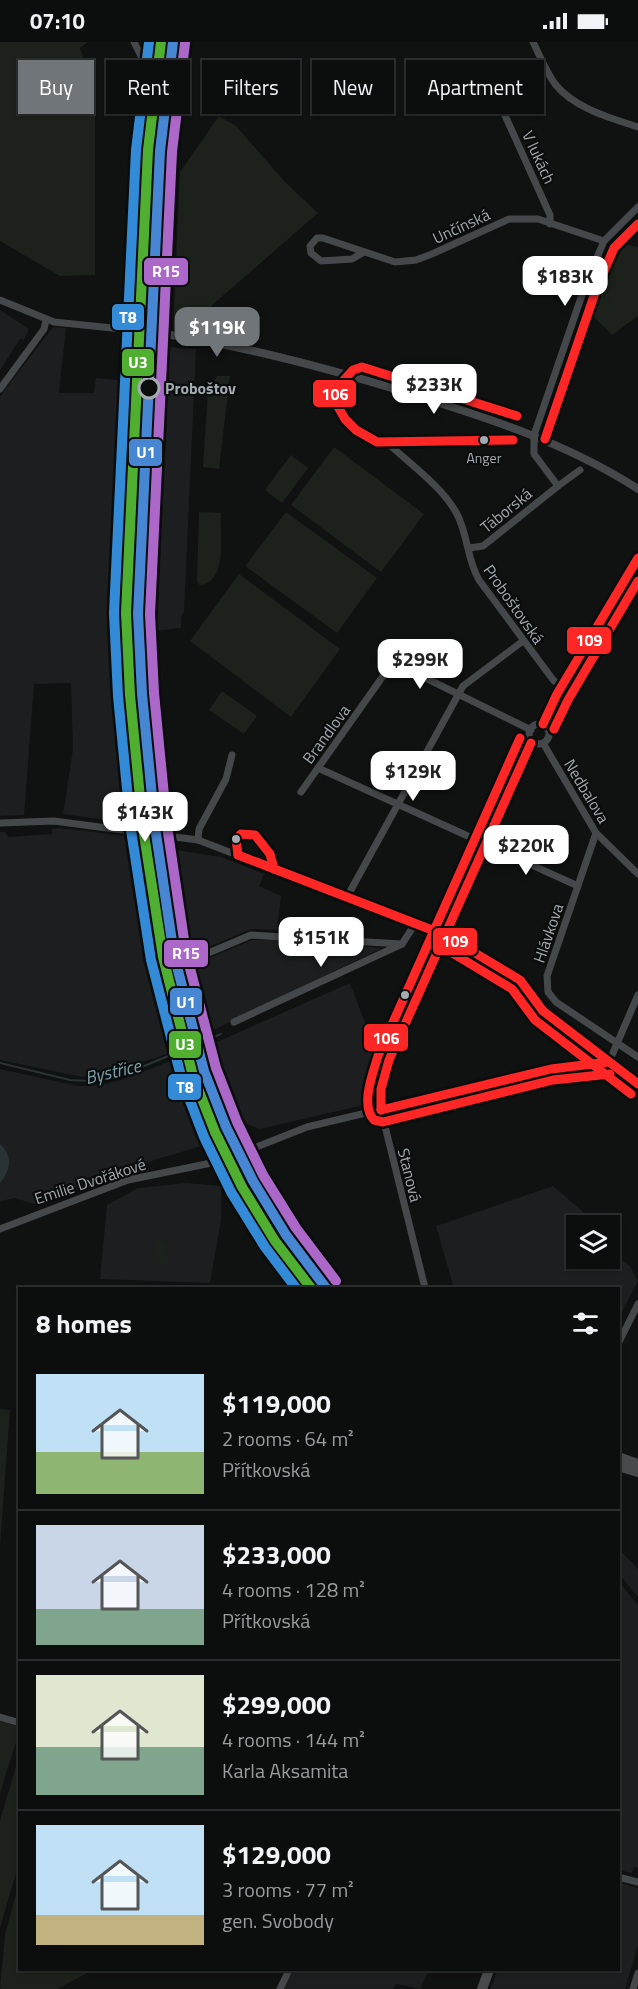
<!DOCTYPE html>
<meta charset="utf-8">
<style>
body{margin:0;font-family:"Titillium Web",sans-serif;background:#151616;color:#f1f3f6;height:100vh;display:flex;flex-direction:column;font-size:22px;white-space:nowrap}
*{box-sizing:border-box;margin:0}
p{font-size:20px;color:#9a9c9d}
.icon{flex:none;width:33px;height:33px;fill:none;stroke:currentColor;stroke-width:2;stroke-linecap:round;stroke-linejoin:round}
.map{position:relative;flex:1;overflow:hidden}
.sheet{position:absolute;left:18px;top:1245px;width:602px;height:684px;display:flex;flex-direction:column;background:#0c0d0d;border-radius:0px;box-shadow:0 2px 4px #0004,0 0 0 2px #2c2d2e}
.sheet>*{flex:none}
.hud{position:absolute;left:18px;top:18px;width:603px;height:54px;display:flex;gap:12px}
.tools{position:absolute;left:566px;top:1173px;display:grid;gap:12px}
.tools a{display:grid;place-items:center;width:54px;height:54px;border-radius:0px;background:#0c0d0d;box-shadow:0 2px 4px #0004,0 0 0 2px #2c2d2e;font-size:30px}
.price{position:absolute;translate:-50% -51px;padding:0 14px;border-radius:12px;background:#fff;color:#222;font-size:20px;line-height:39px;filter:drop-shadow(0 2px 3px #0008)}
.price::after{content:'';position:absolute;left:50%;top:36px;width:18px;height:14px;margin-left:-9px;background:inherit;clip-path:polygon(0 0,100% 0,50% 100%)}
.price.on{background:#707579;color:#fff}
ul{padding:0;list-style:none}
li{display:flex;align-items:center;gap:18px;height:150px;padding:0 18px}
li+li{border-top:2px solid #2c2d2e}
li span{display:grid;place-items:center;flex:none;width:168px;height:120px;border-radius:0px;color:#555}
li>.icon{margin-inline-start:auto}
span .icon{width:72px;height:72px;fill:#fffc;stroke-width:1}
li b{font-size:26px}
h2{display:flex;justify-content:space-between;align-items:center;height:72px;padding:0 18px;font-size:26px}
.pill{padding:0 21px;border-radius:0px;background:#0c0d0d;box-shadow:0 2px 4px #0004,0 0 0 2px #2c2d2e;font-size:21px;line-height:54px}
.pill.on{background:#707579;color:#fff}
.status{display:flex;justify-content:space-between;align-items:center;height:42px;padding:0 30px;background:#0c0d0d;direction:ltr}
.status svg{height:16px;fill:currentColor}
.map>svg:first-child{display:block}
</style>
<div class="status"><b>07:10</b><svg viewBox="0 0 49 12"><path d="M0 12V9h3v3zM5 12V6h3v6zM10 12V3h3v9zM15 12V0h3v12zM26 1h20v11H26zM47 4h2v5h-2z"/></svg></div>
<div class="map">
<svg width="638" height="1947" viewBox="0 0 638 1947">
<rect width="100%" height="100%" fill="#101111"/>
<g fill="#1d1e1f">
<path d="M161,0H179L167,109L145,530V593L151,696L167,835L188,958L199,996L225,1068L246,1115L274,1163L335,1246H312L274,1195L231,1123L186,1013L164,928L167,959L179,1008L118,1028L82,1035L0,1018V790H5L8,795L52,792V787L59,786L145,796L143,783L63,772L73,707L71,641L34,642L24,773L0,774V354L53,285L66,286L59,351H94L96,336L138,340L149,108Z"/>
<path d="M0,268L29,287L24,298L20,297L0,328Z"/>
<path d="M170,305L196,307L184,570L181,574V586L157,589Z"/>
<path d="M170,807L221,815L264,832L259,844L281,854L277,888L251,887L183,916Z"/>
<path d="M252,898H297L382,906L205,992L186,926Z"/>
<path d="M350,941L369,991L386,1006L374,1036L371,1058L368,1062L260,1087L241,1080L208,1004Z"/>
<path d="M176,1017L212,1101L154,1118L118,1133L107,1130L102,1133L103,1137L37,1163L15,1156L0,1159V1027L78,1044L100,1043L121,1038Z"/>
<path d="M186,1141L221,1144V1178L210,1241L100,1237L107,1163L138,1146Z"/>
<path d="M553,1144L589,1175L587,1183L576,1184V1216H609V1208L630,1224L638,1239L618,1277V1246H454L436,1184Z"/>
<path d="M618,1506L638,1527V1555L618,1531Z"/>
<path d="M618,1539L638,1563V1826L634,1825L632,1831L618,1828Z"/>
<path d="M618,1840L638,1846V1903L625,1947H490L498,1928H618Z"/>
<path d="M293,1928H429L420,1947L396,1942L393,1947H284Z"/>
</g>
<g fill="#1c211b">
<path d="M0,0H88L80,6L95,49V233L60,234L0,199Z"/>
<path d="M219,74L236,84L285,140L318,171L211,264L208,295L173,288L180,130Z"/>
<path d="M624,202L638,205V274L612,293L590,271Z"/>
<path d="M217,334H230L219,427L203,425L208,349Z"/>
<path d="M334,405L424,472L381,530L291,463Z"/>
<path d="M291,413L308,426L282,461L265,448Z"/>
<path d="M199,470L221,471C220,493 228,542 199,543L197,539Z"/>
<path d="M286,470L377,536L337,591L245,524Z"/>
<path d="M239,532L340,607L291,675L190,599Z"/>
<path d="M222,649L257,674L244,692L209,668Z"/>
<path d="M156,1198L168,1199L166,1221L154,1220Z"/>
<path d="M0,1367L10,1368L0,1504Z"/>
<path d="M0,1679L19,1685L20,1688L0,1751Z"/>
<path d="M19,1715V1820L0,1886V1778Z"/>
<path d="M19,1841L20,1928H93L57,1947H0L5,1892Z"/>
</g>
<path fill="#293335" d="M0,1102C13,1114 11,1128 0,1141Z"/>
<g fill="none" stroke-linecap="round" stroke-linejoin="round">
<path stroke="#293335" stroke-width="2" d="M0,1021L70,1038L89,1039L137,1027L221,992"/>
<g stroke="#45484a" stroke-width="7">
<path d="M134,0L145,22"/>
<path d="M533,0C540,14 546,30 555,42C574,66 610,76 638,85"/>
<path d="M499,60L550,173V182"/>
<path d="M364,210L352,217L321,219L311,211L310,204L317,196H323L395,220L416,218L432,212L509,177H538L604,199"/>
<path d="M0,258L54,280L151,290"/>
<path d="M135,287L145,22L150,0"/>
<path d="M0,347L44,287L46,278"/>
<path d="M392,405C414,425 443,446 457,472C468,493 467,518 479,538L554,639L562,643"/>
<path d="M558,444L580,428"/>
<path d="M469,506L483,504L558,444L534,412V393L585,244L604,199L638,165"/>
<circle cx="539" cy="692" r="10"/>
<path d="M543,682L557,652L638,516"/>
<path d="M543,701L596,791L638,832"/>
<path d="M318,726L578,844"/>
<path d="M301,750L393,620L531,688"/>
<path d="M0,781L54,779L198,798L445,893L520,938L543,969L638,1042"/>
<path d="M596,791L547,934L548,950L556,960L638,1015"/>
<path d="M198,798L199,787L226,737L232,713"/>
<path d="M347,855L463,644L523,599"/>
<path d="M187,920L251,893L402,902"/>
<path d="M234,980L402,902L415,882"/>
<path d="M609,1020L638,953"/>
<path d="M0,1187L128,1138L221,1119L307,1085L551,1027L584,1020H609"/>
<path d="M425,1246L381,1068V1047L389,1018L531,701"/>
<path d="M618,1302L638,1262"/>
<path d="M0,1675L20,1681"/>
<path d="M618,1835L638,1840"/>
<path d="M280,1947L289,1928"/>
<path d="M633,1947L638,1931"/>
</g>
<path stroke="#45484a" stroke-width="8" d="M151,290C238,302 324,325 408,351C488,376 567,401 638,447"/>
<g stroke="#484a4b" stroke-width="10">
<path d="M618,1415L638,1422"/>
<path d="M618,1424L638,1430"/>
<path d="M482,1947L489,1928"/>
</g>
<defs>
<g id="bus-1">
<path d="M543,682L557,652L638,516"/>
<path d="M238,813L445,893L520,938L543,969L638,1042"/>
<path d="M238,813L236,797L241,792L255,793L270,812L274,827"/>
<path d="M381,1068V1047L389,1018L531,701"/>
<path d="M381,1068L551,1027L609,1020"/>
</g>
<g id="bus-2">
<path d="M545,397L596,248L614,206L638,182"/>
<path d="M513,398L377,400L356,388L345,377L337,363L334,349L353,328L362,325L517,374"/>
<path d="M554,687L568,658L638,539"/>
<path d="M520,696L378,1014C373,1031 360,1063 374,1078L383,1080L553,1038L610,1032"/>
<path d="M439,903L512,947L535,978L631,1052"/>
</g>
</defs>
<use href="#bus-1" stroke="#0b0c0c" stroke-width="14"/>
<use href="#bus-2" stroke="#0b0c0c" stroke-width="14"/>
<use href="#bus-1" stroke="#ff2626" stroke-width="9"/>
<use href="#bus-2" stroke="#ff2626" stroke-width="9"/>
<defs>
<path id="rail-1" d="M173,0L160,109L138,572L142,652L155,785L174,913L204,1029L226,1085L253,1139L286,1193L326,1246"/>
<path id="rail-2" d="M161,0L148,108L126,571L130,653L143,786L163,915L193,1034L215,1090L242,1145L275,1199L311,1246"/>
<path id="rail-3" d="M185,1L172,110L150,572L154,651L167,784L186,911L216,1026L237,1080L263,1133L296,1186L336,1239"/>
<path id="rail-4" d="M149,0L136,108L114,571L118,654L131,788L151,918L182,1038L204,1095L231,1150L265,1205L296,1246"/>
</defs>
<use href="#rail-1" stroke="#0b0c0c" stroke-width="15"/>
<use href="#rail-2" stroke="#0b0c0c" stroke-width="15"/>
<use href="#rail-3" stroke="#0b0c0c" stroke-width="15"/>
<use href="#rail-4" stroke="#0b0c0c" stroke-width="15"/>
<use href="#rail-1" stroke="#4686d2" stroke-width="10"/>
<use href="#rail-2" stroke="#50af30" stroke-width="10"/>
<use href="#rail-3" stroke="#ac68c9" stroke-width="10"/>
<use href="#rail-4" stroke="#338bd7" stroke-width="10"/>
</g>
<circle fill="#0b0c0c" stroke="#a3abb1" stroke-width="3" cx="149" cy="346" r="10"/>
<g fill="#a3abb1" stroke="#0b0c0c" stroke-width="2">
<circle cx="484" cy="398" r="5"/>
<circle cx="236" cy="797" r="5"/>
<circle cx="405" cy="953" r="5"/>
</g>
<g text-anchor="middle" stroke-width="4.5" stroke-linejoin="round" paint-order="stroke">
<g font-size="14" fill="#a3abb1" stroke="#0b0c0c">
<text x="484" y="421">Anger</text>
</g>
<g font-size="16" fill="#a3abb1" stroke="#0b0c0c">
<text transform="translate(539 115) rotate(65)" y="6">V lukách</text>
<text transform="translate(461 184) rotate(-25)" y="6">Unčínská</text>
<text transform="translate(506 468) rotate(-39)" y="6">Táborská</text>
<text transform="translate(514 562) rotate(55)" y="6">Proboštovská</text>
<text transform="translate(326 692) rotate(-54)" y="6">Brandlova</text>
<text transform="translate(587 749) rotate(59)" y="6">Nedbalova</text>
<text transform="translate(548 891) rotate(-71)" y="6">Hlávkova</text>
<text transform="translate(410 1133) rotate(76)" y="6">Stanová</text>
<text transform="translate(90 1139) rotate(-18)" y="6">Emilie Dvořákové</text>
</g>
<g font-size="16" font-weight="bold" fill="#a3abb1" stroke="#0b0c0c" text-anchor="start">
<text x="165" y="352">Proboštov</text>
</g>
<g font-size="18" font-style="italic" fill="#7ca0aa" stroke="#0b0c0c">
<text transform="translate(113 1030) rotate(-13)" y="6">Bystřice</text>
</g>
</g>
<g stroke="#0b0c0c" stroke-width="2">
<rect x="143" y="215" width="46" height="29" rx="6" fill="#ac68c9"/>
<rect x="111" y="261" width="34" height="28" rx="6" fill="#338bd7"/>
<rect x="121" y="306" width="34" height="29" rx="6" fill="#50af30"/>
<rect x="312" y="337" width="45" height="29" rx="6" fill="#ff2626"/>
<rect x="128" y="396" width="35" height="29" rx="6" fill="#4686d2"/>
<rect x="566" y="584" width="46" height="29" rx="6" fill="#ff2626"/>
<rect x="432" y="885" width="46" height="29" rx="6" fill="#ff2626"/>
<rect x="163" y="897" width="46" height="29" rx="6" fill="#ac68c9"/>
<rect x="169" y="945" width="34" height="29" rx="6" fill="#4686d2"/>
<rect x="363" y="981" width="46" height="29" rx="6" fill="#ff2626"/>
<rect x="168" y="988" width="34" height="29" rx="6" fill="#50af30"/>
<rect x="167" y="1031" width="35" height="28" rx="6" fill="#338bd7"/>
</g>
<g font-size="16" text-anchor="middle" font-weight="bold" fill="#fff">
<text x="166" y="235">R15</text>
<text x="128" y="281">T8</text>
<text x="138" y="326">U3</text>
<text x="335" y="358">106</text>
<text x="146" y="416">U1</text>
<text x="589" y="604">109</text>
<text x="455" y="905">109</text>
<text x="186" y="917">R15</text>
<text x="186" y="966">U1</text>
<text x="386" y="1002">106</text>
<text x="185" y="1008">U3</text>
<text x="185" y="1051">T8</text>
</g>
</svg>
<div class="tools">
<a><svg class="icon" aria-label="layers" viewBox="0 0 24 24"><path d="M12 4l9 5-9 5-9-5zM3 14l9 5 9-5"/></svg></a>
</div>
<b class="price" style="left:565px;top:265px">$183K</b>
<b class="price on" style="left:217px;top:316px">$119K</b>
<b class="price" style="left:434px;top:373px">$233K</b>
<b class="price" style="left:420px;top:648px">$299K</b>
<b class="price" style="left:413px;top:760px">$129K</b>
<b class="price" style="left:145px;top:801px">$143K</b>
<b class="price" style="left:526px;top:834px">$220K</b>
<b class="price" style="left:321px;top:926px">$151K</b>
<div class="hud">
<a class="pill on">Buy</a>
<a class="pill">Rent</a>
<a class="pill">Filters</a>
<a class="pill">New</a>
<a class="pill">Apartment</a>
</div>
<section class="sheet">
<h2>8 homes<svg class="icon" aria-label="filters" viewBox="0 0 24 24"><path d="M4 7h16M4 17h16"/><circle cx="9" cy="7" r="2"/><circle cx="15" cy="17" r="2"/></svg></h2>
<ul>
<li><span style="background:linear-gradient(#bfe0f5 65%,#8fb573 0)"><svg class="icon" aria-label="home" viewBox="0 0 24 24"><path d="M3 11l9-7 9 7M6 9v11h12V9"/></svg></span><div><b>$119,000</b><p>2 rooms · 64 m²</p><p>Přítkovská</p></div></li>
<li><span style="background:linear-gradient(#c9d6e8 70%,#7fa58c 0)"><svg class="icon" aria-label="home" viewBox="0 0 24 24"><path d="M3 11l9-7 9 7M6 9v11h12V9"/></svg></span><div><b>$233,000</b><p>4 rooms · 128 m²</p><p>Přítkovská</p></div></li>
<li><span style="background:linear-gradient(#dfe7d0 60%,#7fa58c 0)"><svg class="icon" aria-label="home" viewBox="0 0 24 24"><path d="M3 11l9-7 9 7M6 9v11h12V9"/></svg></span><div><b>$299,000</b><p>4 rooms · 144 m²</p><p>Karla Aksamita</p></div></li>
<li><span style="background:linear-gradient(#bfe0f5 75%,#c2b280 0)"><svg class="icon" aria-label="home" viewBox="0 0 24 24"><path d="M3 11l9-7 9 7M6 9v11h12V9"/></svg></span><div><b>$129,000</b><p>3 rooms · 77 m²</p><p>gen. Svobody</p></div></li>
</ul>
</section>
</div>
